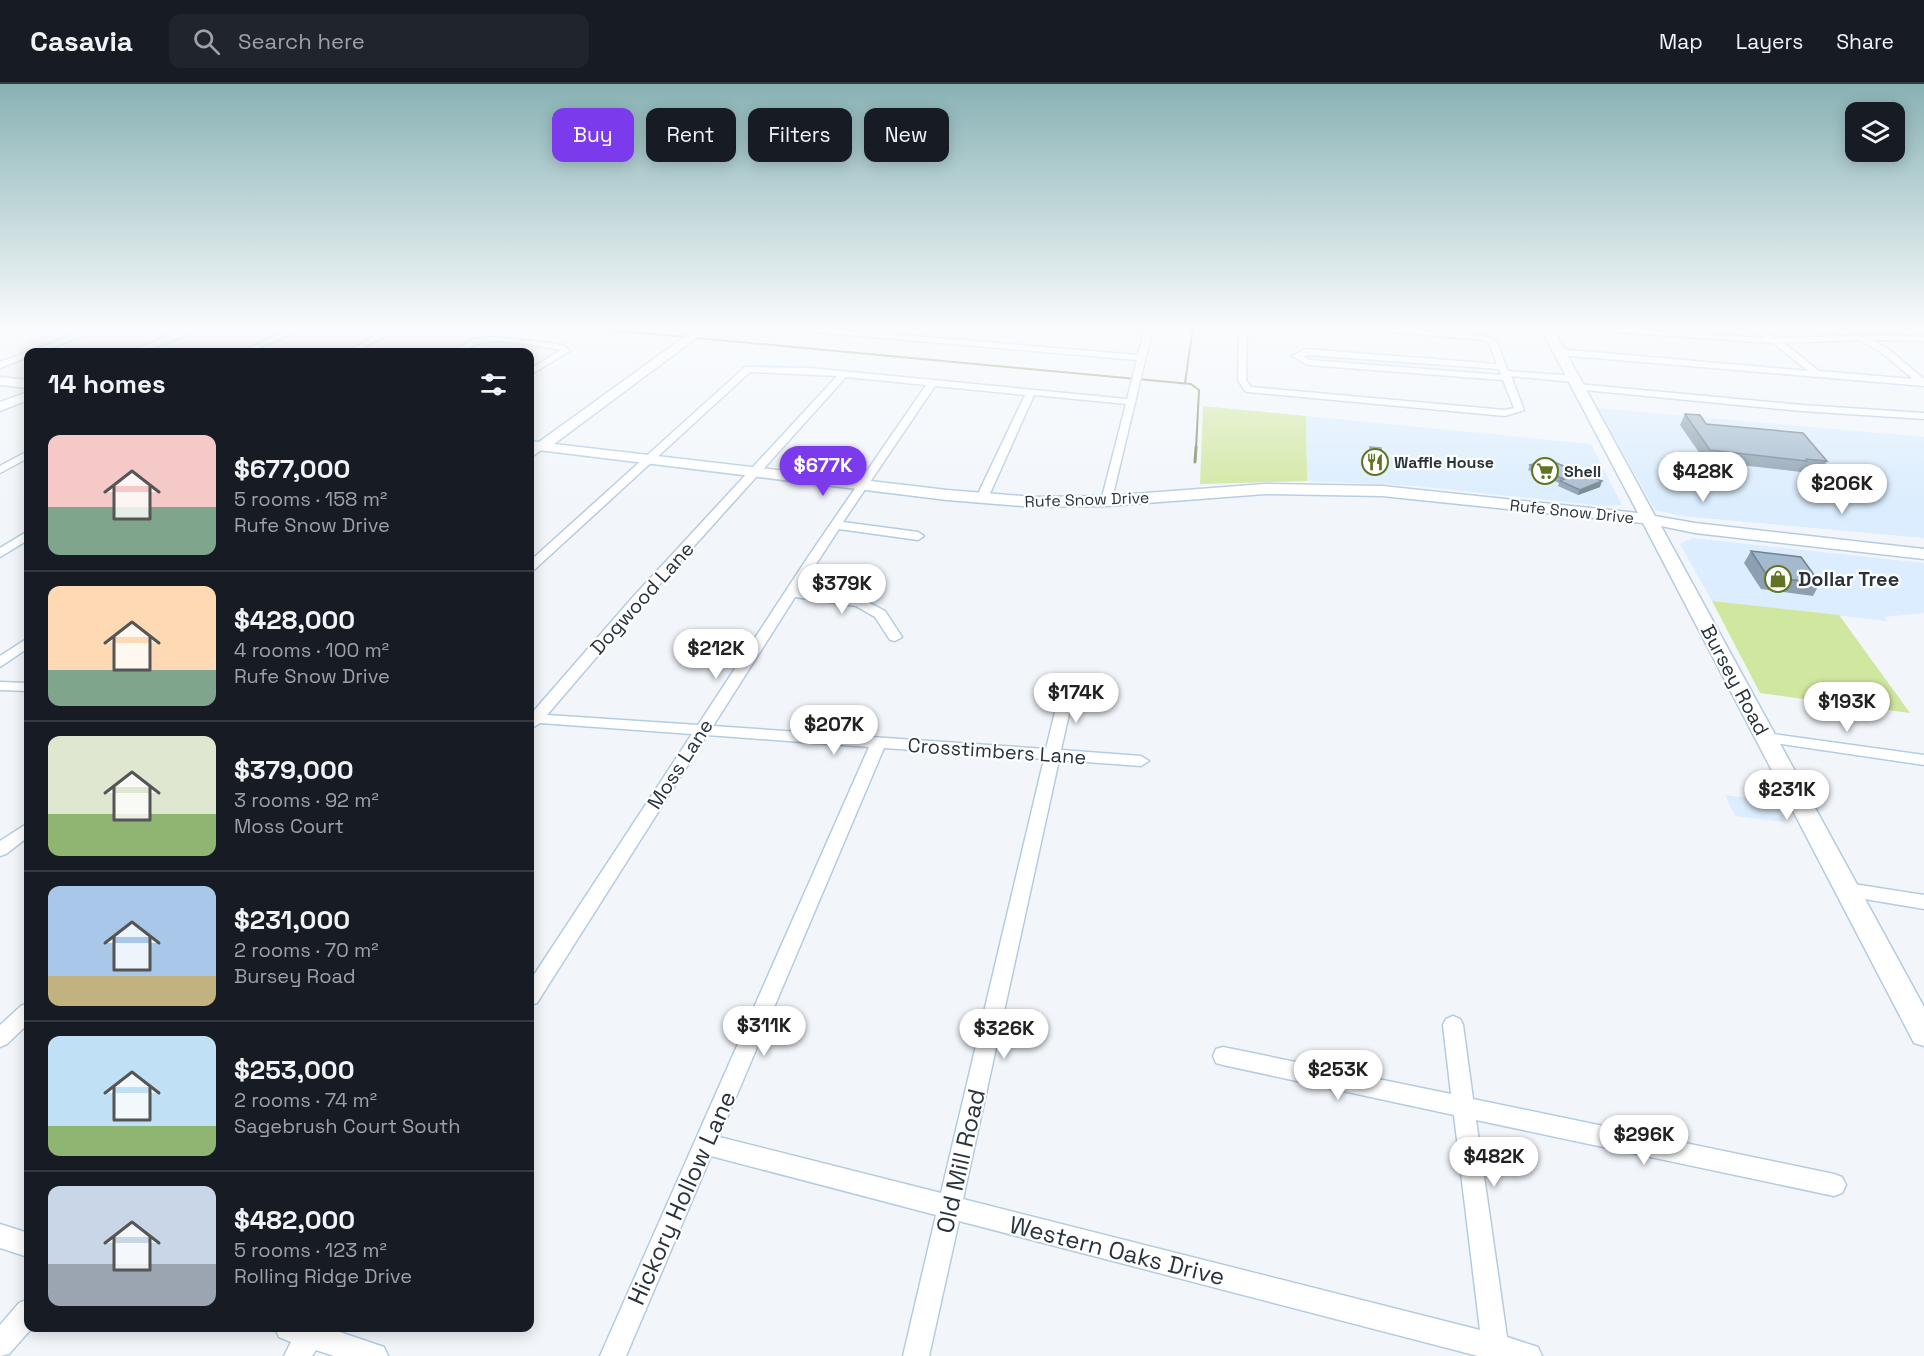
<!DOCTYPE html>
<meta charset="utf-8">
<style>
body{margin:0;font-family:"Space Grotesk",sans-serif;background:#20242c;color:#f1f3f6;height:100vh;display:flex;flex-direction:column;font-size:22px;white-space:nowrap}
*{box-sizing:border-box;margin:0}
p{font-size:20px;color:#9ea1a6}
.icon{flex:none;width:33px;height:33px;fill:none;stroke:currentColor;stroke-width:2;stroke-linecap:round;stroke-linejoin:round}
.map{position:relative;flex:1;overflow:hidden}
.drawer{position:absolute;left:24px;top:264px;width:510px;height:984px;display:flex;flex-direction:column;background:#171b24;border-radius:12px;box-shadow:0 3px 15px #0003}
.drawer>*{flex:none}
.hud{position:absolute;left:552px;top:24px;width:570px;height:54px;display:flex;gap:12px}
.controls{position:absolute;left:1845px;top:18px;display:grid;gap:12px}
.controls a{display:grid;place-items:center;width:60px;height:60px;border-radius:12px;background:#171b24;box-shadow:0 3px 15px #0003;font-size:30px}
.price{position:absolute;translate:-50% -51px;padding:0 14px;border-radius:21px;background:#fff;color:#222;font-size:20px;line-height:39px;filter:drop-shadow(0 2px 3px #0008)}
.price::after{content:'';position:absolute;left:50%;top:36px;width:18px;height:14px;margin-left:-9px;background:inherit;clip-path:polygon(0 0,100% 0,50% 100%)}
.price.selected{background:#7c3aed;color:#fff}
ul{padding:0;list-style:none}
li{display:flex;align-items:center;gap:18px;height:150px;padding:0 24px}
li+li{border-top:2px solid #363941}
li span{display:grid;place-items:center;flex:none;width:168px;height:120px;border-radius:12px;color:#555}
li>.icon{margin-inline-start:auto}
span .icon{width:72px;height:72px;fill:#fffc;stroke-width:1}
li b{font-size:26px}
h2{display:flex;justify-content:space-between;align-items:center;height:72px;padding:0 24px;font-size:26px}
.tag{padding:0 21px;border-radius:12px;background:#171b24;box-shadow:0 3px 15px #0003;font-size:21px;line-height:54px}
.tag.selected{background:#7c3aed;color:#fff}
header{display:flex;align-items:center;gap:36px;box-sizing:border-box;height:84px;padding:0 30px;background:#171b24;border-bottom:2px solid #363941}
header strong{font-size:28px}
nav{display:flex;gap:33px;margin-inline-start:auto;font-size:21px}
.search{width:420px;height:54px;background:#20242c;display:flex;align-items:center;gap:15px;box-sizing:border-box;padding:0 21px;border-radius:12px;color:#9ea1a6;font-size:22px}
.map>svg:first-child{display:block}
</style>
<header>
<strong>Casavia</strong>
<div class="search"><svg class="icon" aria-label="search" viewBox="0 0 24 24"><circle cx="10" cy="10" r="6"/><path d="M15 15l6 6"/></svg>Search here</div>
<nav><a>Map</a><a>Layers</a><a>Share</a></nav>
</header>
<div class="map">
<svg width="1924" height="1272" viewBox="0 0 1924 1272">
<rect width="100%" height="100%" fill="#f2f6fb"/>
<g fill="#dbedfe">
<path d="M1598,324L1924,353V454L1681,432L1655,426Z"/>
<path d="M1306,332L1591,360L1622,421L1604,422L1417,402L1307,397Z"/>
<path d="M1692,454L1924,479V529L1884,533L1887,537L1712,517L1680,460Z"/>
<path d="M1725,711L1773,717L1785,738L1735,732Z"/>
</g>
<g fill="#d0e79f">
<path d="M1203,322L1306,332L1307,397L1200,400Z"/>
<path d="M1712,517L1839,531L1910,629L1760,609Z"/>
</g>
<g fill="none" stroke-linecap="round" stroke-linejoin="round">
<g stroke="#778959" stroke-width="2">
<path d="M578,243L1191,300L1199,306L1196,365"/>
<path d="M1185,299L1193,243"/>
</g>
<path stroke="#778959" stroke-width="3" d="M1195,378L1196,363"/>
<defs>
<g id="street">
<path d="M0,243H13L0,248Z"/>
<path d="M95,243H106L40,268H28V273L0,284V278Z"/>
<path d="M295,243H306L250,268H240Z"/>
<path d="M359,243H380L395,247L355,268H346L382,248Z"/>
<path d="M776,243H808L1138,271L1144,247L1116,243H1153L1111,419H1103L1101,417L1126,320L1034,311L988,414L982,417L976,414L1025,311L935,302L843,438L918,448L924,452L918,456L839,445L799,506L864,516L885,527L902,553L895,557L890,556L875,533L856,522L795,513L713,642L1046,665L1061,603L1068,599L1075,603L1061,666L1141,672L1149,677L1141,682L1059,676L963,1115L1480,1246L1454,1031L1223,981L1216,979L1213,972L1216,965L1223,963L1451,1010L1443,941L1446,935L1453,932L1460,935L1463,941L1473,1015L1834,1090L1842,1093L1846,1101L1842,1109L1834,1112L1476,1036L1507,1253L1538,1263L1542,1272H1478L959,1137L929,1272H903L936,1131L711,1072L626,1272H600L869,663L707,651L537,919L530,921V897L692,650L540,639L532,644L530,643V629H532L632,514L837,292L750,288L534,486L530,487V477L745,283L810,284L1127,315L1137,276L780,245ZM846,293L926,301L808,473L698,641L547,631L642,520ZM884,664L1044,675L941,1109L719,1053Z"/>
<path d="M1239,243H1247L1246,296L1251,303L1505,326L1514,324L1503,296L1308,281L1292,272L1306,265L1497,280L1489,259L1484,256L1359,245L1355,243H1389L1486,252L1497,258L1508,287L1573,292L1577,295L1573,298L1511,292L1524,326L1505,332L1248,308L1245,307L1238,296ZM1307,271L1499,285L1501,291L1310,276L1303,272Z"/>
<path d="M1600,243L1765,254L1750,243H1759L1777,254L1884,251L1924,253V257L1871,256L1887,264L1924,295V302L1559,271L1555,268L1559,265L1808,287L1773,259L1601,247L1597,245ZM1860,256L1881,268L1913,295L1819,287L1784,259Z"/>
<path d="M496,253L564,261L570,267L530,291V285L561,266C537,262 511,256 487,258C473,259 465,269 452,268L474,255Z"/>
<path d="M1577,300L1802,321L1924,329V335L1802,327L1574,305L1572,303Z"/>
<path d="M538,360L547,362L530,374V366Z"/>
<path d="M28,367V374L0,389V382Z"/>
<path d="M28,447V456L0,473V464Z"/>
<path d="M28,554V564L0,583V572Z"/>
<path d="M0,598L28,599V607L0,606Z"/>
<path d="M1766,649L1924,671V681L1761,657L1758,654L1761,651Z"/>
<path d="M28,739V753L6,770L0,772V757Z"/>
<path d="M1847,799L1924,811V825L1841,811L1838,806L1841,801Z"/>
<path d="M28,919V940L7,960L0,963V941L21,922Z"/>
<path d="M0,1140L28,1149V1173L0,1164Z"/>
<path d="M28,1215V1244H32L9,1270L0,1272V1241L19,1219Z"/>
<path d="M275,1244H328L384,1263L388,1272H334L316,1266L312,1272H284L291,1258L279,1253Z"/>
</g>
<g id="secondary">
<path d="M189,243H205L144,268H129Z"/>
<path d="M698,243H711L554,360L947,406L1035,413L1107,412L1265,400L1382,402L1638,429L1540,243H1552L1655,432L1695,439L1924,465V475L1695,449L1661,442L1924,923V962L1914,959L1643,439L1382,412L1265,410L1107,422L1035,423L947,416L530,365V357L539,358Z"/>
<path d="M0,293L28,296V304L0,301Z"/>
<path d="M28,308V316L0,327V318Z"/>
</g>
</defs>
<use href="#street" stroke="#b4cce1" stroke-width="3"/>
<use href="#secondary" stroke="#b4cce1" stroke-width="3"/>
<use href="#street" fill="#fff" fill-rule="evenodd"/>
<use href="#secondary" fill="#fff" fill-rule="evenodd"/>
</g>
<g fill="#8ca0b1">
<path d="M1685,330L1706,340L1827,377L1821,388L1802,386L1801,388L1705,377L1680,341Z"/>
<path d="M1370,363L1383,378L1381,386L1370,384L1369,371Z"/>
<path d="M1530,381L1600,403L1578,411L1558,402L1559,399L1528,386Z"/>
<path d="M1751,467L1820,499L1813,512L1761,505L1744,479Z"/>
</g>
<path fill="#728290" d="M1602,397L1600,403L1578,411L1580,406Z"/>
<g fill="#a3bace" stroke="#728290" stroke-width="1.5">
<path d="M1685,330L1700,331L1706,340L1803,349L1827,377L1806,375L1807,377L1710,366Z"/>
<path d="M1370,363L1381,364L1383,378L1372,377Z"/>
<path d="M1546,375L1602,397L1580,406L1560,397L1564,395L1530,381Z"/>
<path d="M1751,467L1801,473L1820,499L1768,493Z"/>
</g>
<linearGradient id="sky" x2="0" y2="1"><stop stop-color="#88b2b4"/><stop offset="0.58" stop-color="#f9fbfd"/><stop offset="1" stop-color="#f9fbfd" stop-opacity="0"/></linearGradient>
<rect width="1924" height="421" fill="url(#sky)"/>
<defs>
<symbol id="restaurant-ring" viewBox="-11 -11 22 22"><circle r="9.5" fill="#fff" stroke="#607424" stroke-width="1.5"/><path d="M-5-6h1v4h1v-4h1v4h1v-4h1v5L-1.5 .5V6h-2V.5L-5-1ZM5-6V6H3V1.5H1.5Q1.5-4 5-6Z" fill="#607424"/></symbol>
<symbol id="supermarket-ring" viewBox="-11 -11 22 22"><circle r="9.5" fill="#fff" stroke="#607424" stroke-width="1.5"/><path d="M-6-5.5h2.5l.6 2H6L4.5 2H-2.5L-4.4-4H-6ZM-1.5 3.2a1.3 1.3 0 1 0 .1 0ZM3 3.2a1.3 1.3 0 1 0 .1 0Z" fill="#607424"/></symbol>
<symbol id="shop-ring" viewBox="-11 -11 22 22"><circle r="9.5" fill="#fff" stroke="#607424" stroke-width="1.5"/><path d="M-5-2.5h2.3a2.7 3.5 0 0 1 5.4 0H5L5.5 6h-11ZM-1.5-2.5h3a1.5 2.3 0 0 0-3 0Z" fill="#607424"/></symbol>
</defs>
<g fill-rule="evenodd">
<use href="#restaurant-ring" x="1360" y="363" width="30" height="30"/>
<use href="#supermarket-ring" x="1530" y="372" width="30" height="30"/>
<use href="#shop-ring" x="1763" y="480" width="30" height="30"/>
</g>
<g text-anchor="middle" stroke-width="4.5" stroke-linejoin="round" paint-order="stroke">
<g font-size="16" font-weight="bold" fill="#29333b" stroke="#fff" text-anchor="start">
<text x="1394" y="384">Waffle House</text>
<text x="1564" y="393">Shell</text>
</g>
<g font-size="16" fill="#29333b" stroke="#fff">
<text transform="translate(1087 415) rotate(-2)" y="6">Rufe Snow Drive</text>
<text transform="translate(1572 427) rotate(6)" y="6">Rufe Snow Drive</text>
</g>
<g font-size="20" font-weight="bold" fill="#29333b" stroke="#fff" text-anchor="start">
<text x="1798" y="502">Dollar Tree</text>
</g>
<g font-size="20" fill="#29333b" stroke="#fff">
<text transform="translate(642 514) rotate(-48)" y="7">Dogwood Lane</text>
<text transform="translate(1735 596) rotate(62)" y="7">Bursey Road</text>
<text transform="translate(997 667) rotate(4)" y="7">Crosstimbers Lane</text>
<text transform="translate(680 680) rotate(-57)" y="7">Moss Lane</text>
</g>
<g font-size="24" fill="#29333b" stroke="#fff">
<text transform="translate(961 1077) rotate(-77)" y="8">Old Mill Road</text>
<text transform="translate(682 1114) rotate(-66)" y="8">Hickory Hollow Lane</text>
<text transform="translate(1117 1167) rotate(14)" y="8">Western Oaks Drive</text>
</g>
</g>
</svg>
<div class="controls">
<a><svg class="icon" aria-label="layers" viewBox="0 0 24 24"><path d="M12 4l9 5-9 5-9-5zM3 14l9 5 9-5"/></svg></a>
</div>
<b class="price selected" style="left:823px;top:413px">$677K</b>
<b class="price" style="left:1703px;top:419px">$428K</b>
<b class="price" style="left:1842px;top:431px">$206K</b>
<b class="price" style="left:842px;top:531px">$379K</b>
<b class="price" style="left:716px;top:596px">$212K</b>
<b class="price" style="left:1076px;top:640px">$174K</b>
<b class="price" style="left:1847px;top:649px">$193K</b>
<b class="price" style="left:834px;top:672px">$207K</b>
<b class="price" style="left:1787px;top:737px">$231K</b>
<b class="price" style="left:764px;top:973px">$311K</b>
<b class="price" style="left:1004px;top:976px">$326K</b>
<b class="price" style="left:1338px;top:1017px">$253K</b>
<b class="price" style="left:1644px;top:1082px">$296K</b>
<b class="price" style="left:1494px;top:1104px">$482K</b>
<div class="hud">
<a class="tag selected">Buy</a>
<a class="tag">Rent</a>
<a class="tag">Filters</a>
<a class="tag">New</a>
</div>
<section class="drawer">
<h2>14 homes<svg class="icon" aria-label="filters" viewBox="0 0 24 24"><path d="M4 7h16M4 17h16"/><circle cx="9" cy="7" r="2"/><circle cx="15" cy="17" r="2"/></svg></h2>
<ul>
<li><span style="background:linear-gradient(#f6c9c9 60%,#7fa58c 0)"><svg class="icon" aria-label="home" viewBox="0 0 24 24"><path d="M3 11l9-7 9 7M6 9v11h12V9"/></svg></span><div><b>$677,000</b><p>5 rooms · 158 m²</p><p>Rufe Snow Drive</p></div></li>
<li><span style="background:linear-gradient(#ffd9b3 70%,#7fa58c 0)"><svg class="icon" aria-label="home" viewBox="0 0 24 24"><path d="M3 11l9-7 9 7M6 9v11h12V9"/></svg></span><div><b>$428,000</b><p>4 rooms · 100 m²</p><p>Rufe Snow Drive</p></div></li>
<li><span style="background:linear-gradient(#dfe7d0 65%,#8fb573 0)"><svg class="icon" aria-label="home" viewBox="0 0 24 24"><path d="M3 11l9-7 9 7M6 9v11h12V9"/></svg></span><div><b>$379,000</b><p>3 rooms · 92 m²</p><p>Moss Court</p></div></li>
<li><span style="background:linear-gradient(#a9c7e8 75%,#c2b280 0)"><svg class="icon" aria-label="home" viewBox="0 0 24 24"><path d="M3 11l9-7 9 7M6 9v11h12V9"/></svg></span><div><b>$231,000</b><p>2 rooms · 70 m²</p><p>Bursey Road</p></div></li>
<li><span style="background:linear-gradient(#bfe0f5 75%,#8fb573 0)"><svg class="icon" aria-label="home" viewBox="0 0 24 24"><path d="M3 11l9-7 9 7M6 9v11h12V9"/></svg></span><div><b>$253,000</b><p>2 rooms · 74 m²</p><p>Sagebrush Court South</p></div></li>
<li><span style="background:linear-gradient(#c9d6e8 65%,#9aa5b1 0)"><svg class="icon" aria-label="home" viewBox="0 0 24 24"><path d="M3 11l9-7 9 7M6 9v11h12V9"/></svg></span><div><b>$482,000</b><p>5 rooms · 123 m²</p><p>Rolling Ridge Drive</p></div></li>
</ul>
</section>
</div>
